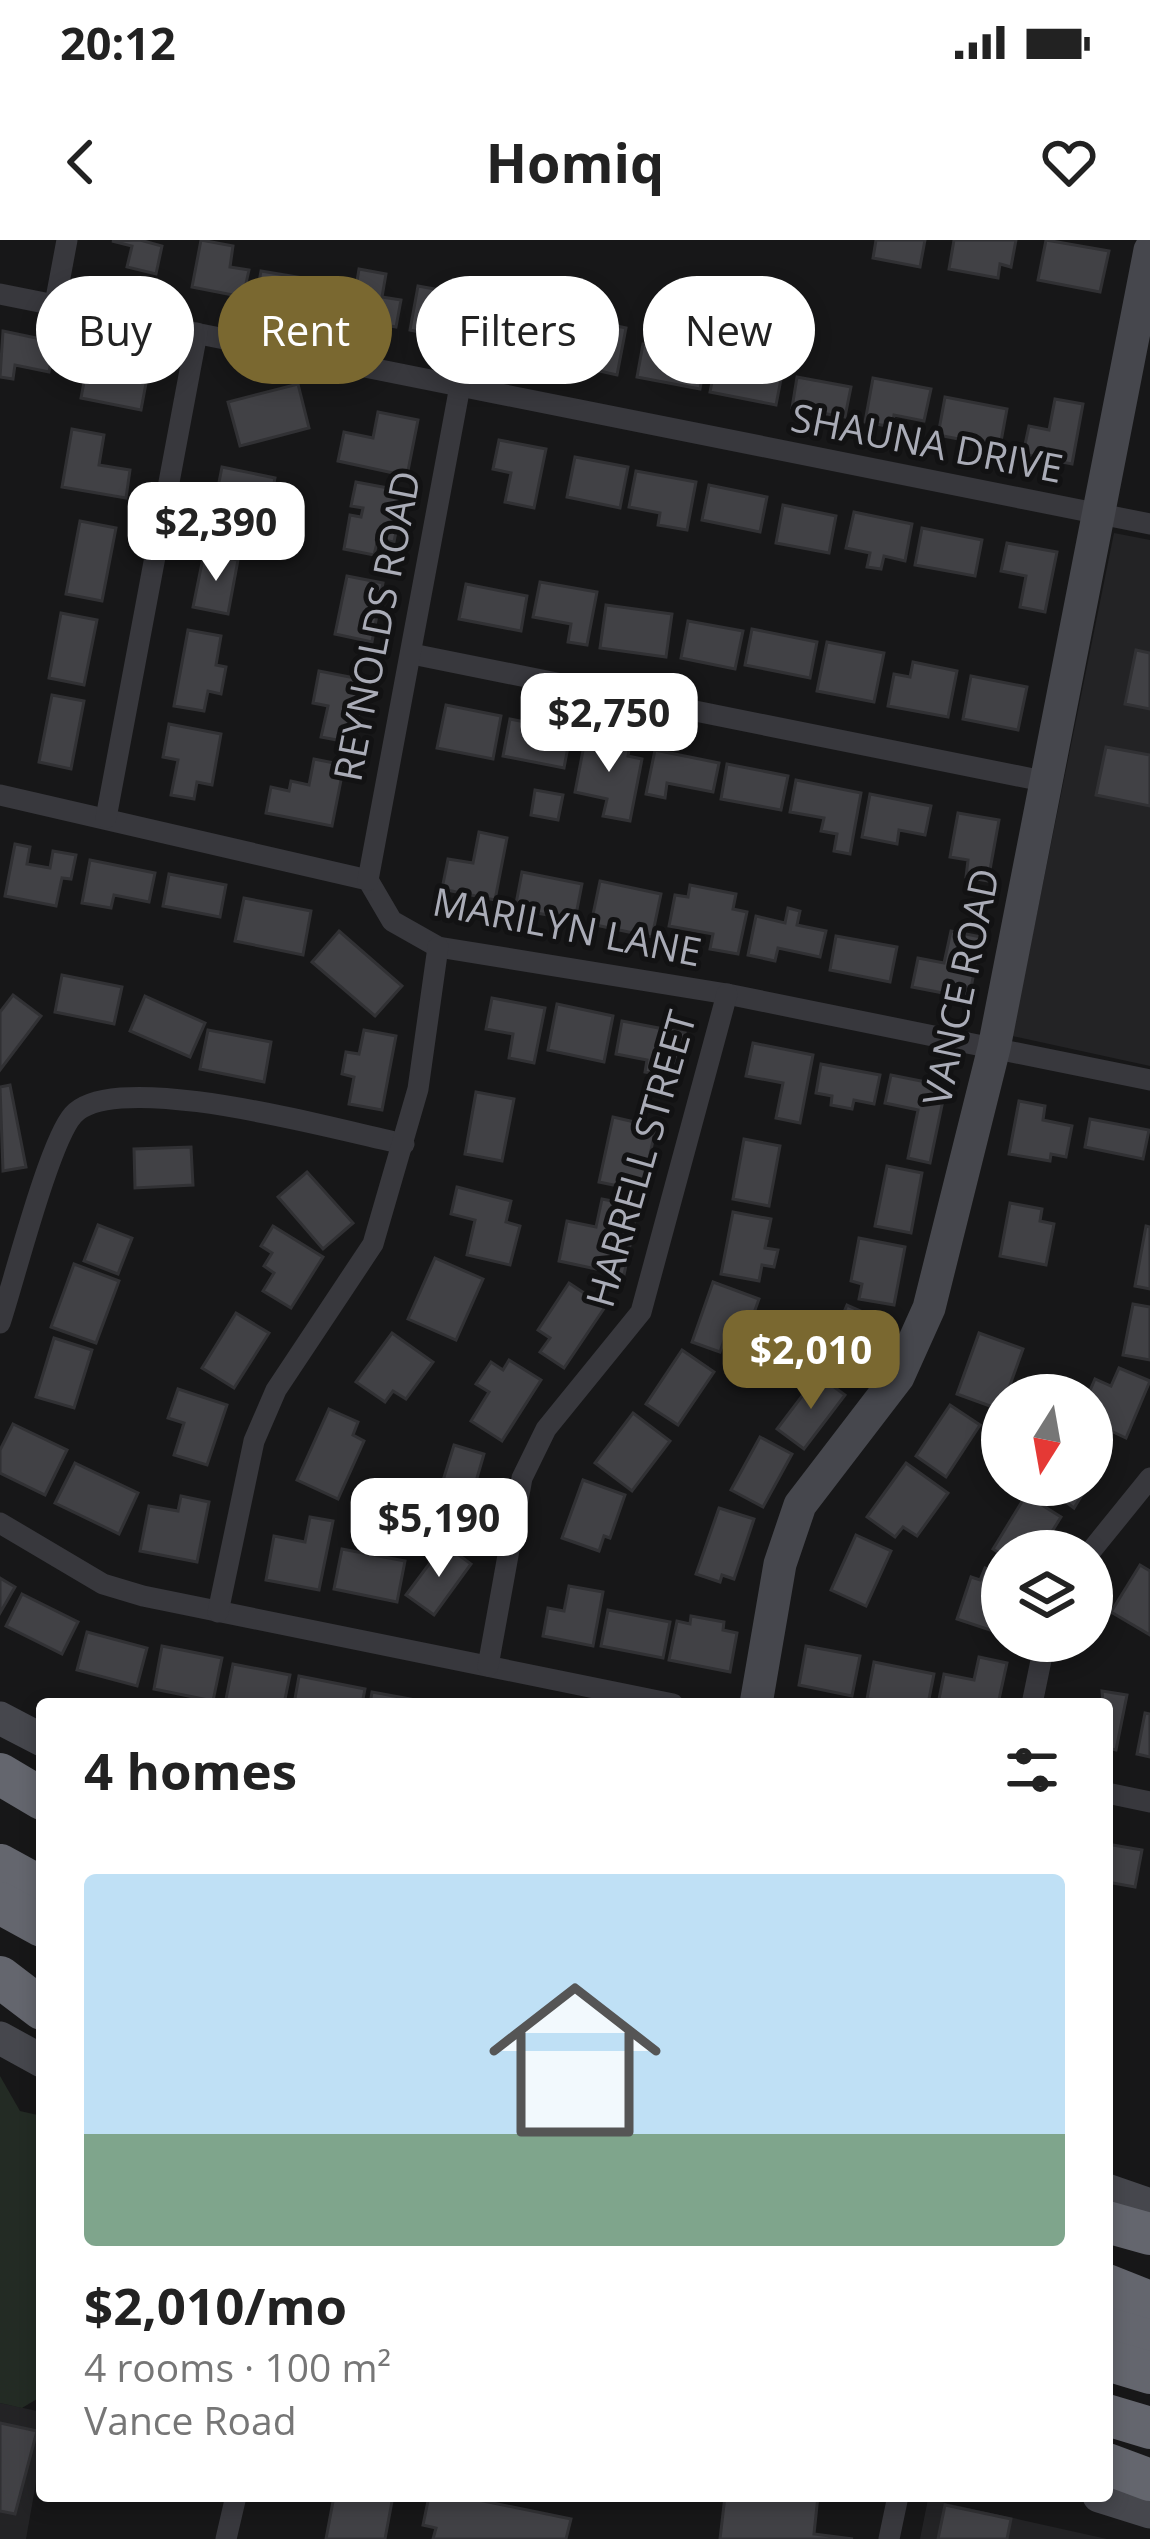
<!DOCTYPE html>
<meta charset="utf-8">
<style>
body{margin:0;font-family:"Open Sans",sans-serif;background:#f6f6f6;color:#222;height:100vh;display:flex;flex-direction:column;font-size:45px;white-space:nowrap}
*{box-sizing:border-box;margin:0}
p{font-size:39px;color:#767676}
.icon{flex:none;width:66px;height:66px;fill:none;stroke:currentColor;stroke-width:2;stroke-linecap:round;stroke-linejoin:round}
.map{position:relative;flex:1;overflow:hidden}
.panel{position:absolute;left:36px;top:1458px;width:1077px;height:804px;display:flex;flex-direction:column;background:#fff;border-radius:12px;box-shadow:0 6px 18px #0003}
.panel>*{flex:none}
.top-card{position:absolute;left:36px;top:36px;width:1080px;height:108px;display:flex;gap:24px}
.needle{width:78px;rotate:191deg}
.controls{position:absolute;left:981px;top:1134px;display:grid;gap:24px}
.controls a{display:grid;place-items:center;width:132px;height:132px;border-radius:50%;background:#fff;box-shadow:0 6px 18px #0003;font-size:60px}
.price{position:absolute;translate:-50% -102px;padding:0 27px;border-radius:24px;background:#fff;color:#222;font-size:39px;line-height:78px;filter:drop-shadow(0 3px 6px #0008)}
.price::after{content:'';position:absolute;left:50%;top:72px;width:36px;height:27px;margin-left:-18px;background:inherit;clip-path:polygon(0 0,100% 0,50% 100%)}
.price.on{background:#7a6830;color:#fff}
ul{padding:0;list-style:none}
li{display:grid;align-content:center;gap:24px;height:636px;padding:0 48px}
li span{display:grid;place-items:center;height:372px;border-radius:12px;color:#555}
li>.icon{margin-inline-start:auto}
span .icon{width:216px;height:216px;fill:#fffc;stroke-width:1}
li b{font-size:51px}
h2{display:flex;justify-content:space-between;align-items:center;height:144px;padding:0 48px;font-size:51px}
.chip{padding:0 42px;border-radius:54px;background:#fff;box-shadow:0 6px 18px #0003;font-size:42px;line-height:108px}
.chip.on{background:#7a6830;color:#fff}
.status{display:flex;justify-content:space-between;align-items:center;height:84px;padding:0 60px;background:#fff;direction:ltr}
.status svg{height:33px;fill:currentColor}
header{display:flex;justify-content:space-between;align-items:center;height:156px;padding:0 48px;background:#fff;font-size:54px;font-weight:700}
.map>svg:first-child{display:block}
</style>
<div class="status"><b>20:12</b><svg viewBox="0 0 49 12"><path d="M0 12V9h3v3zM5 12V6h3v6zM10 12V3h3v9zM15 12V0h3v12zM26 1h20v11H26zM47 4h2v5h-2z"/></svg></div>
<header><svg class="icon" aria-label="back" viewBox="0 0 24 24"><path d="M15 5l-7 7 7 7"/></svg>Homiq<svg class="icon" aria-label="heart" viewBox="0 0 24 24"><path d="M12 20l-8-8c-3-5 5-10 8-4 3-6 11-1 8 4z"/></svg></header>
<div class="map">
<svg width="1150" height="2299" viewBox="0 0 1150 2299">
<rect width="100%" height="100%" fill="#171718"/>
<g fill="#232325">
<path d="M1114,293L1150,300V826L1012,796Z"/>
<path d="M0,2163L42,2172V2209L26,2299H0Z"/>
<path d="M928,2259L1107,2299H920Z"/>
</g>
<path fill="#232b24" d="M0,1836L20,1871L42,1876V2156L22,2168L0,2163Z"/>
<g fill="#414145" stroke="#313134" stroke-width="3">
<path d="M140,0L162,6L156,34L127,27L132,6L112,1Z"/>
<path d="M201,0L233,6L230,27L249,30L243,57L192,47Z"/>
<path d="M876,0H925L920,27L873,18Z"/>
<path d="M954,0H1016L1011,27L1000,24L998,38L949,29Z"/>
<path d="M1046,0L1109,11L1100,52L1038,40Z"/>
<path d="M359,29L386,34L382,57L401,60L396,87L339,77L344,45L356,47Z"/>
<path d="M261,31L303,38L298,67L256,59Z"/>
<path d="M418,46L451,52L448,67L479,74L473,103L410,90Z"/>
<path d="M496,62L543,71L541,86L555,88L549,117L487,105Z"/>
<path d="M575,77L626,88L617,135L591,129L593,115L568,110Z"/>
<path d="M3,91L55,102L49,132L15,125L13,139L0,137Z"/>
<path d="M643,104L706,116L700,149L637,137Z"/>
<path d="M119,116L150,122L141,170L81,158L86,131L115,136Z"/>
<path d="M750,117L768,120L766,131L782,134L776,165L710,152L716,122L748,128Z"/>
<path d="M797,137L851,147L845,177L792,168Z"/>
<path d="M873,138L931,149L924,181L894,175L892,187L865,182Z"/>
<path d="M298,144L309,188L240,206L228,162Z"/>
<path d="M945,157L1007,169L1000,207L938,195Z"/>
<path d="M1055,159L1083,164L1072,224L1023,214L1029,186L1049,190Z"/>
<path d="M378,172L418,180L407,236L338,221L344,192L373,198Z"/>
<path d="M72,189L104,195L99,225L130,230L126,258L62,247Z"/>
<path d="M499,200L546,209L534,268L505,262L511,233L493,229Z"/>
<path d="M575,217L628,227L620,268L567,257Z"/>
<path d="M222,227L275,238L267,279L254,277L251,291L211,283Z"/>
<path d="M636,231L696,242L687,290L658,285L660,273L629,267Z"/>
<path d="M356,242L404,251L394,302L378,299L374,315L344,309L350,275L361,277L363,268L351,266Z"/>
<path d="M709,245L767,257L760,292L702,280Z"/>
<path d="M783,265L836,276L829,313L776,303Z"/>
<path d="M854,272L912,284L905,321L884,316L881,329L867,327L870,313L846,308Z"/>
<path d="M80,281L116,288L102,361L66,354Z"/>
<path d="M922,288L982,300L975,336L915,325Z"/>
<path d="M1007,303L1057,312L1045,372L1020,367L1026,336L1001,331Z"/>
<path d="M204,313L238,320L228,374L193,367Z"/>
<path d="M347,336L383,343L372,402L335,394Z"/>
<path d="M540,342L597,352L587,405L568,402L571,384L533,377Z"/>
<path d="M466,344L527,356L521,391L459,379Z"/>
<path d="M606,365L672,374L666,417L600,408Z"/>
<path d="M61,373L97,380L84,445L49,438Z"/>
<path d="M688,381L743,391L735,429L681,418Z"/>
<path d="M752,389L817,402L810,438L745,425Z"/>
<path d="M188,390L221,396L216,425L226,427L221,454L208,451L204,471L174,466Z"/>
<path d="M827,402L884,413L874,462L817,451Z"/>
<path d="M1136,410L1150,413V469L1125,464Z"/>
<path d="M913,422L957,431L948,477L888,466L894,434L910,437Z"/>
<path d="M319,431L365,440L353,503L321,497L328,466L313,463Z"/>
<path d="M971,436L1027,447L1018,490L963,479Z"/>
<path d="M52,455L84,461L71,529L39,522Z"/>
<path d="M446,465L501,476L493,519L437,508Z"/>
<path d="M510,479L571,491L564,528L503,516Z"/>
<path d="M169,484L221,494L212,545L197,542L194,559L171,555L178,520L163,517Z"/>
<path d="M586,495L630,504L628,516L642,519L630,581L603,576L607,559L575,552Z"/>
<path d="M1106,507L1150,515V566L1096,555Z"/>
<path d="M655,510L719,523L713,552L667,543L665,558L646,554Z"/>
<path d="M314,519L344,525L332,586L266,573L271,547L289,551L291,541L309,545Z"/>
<path d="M727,524L788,536L781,570L721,559Z"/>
<path d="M796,540L861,553L850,614L834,611L837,594L821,591L824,578L790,572Z"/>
<path d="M535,550L563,555L558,580L531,575Z"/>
<path d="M870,554L931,566L925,595L899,590L897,604L862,597Z"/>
<path d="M958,573L999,580L988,641L966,637L968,620L950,617Z"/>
<path d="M479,592L507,598L495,660L442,649L448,619L473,623Z"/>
<path d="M15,604L30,607L27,624L50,628L53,611L76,615L71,639L62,638L56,666L5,656Z"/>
<path d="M90,620L155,633L149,662L114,655L111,668L82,663Z"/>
<path d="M522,632L582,644L575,680L515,669Z"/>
<path d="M169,634L226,645L220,677L163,666Z"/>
<path d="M600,641L661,654L652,697L591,684Z"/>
<path d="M690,645L736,654L733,669L747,672L738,714L710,709L713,694L669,686L675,655L688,657Z"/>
<path d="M244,658L311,671L303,715L235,701Z"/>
<path d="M788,668L800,671L797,685L826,691L820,717L778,708L775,721L748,715L756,676L785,683Z"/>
<path d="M339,691L402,746L375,776L312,722Z"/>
<path d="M951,691L981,697L969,758L912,747L918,718L944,723Z"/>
<path d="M836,696L897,707L890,742L830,730Z"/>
<path d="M62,735L122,747L114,784L55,772Z"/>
<path d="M13,755L41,776L0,830V772Z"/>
<path d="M145,756L205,783L190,817L130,791Z"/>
<path d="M492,758L545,768L534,823L509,818L513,794L486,789Z"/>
<path d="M557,764L613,776L604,822L548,810Z"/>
<path d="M622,781L685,793L676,838L645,832L647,820L616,814Z"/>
<path d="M208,790L271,802L264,842L200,829Z"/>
<path d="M364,790L396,796L382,870L349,864L354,837L342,834L346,812L359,814Z"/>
<path d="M753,803L813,815L800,883L776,878L783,843L746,836Z"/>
<path d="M821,824L880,835L874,864L854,860L852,869L831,865L832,856L816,853Z"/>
<path d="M891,835L946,846L930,923L908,918L918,870L885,863Z"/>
<path d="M10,845L26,927L3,931L0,847Z"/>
<path d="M476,852L514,859L502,921L465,914Z"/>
<path d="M1019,861L1045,866L1043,880L1072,886L1066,917L1051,914L1050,921L1009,914Z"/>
<path d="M613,877L656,887L642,951L599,942Z"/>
<path d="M1090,879L1149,890L1143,919L1085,907Z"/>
<path d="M744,899L780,906L769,966L733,959Z"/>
<path d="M191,907L193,945L135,948L134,909Z"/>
<path d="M887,926L922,933L911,993L875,986Z"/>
<path d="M307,932L353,983L323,1009L278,957Z"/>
<path d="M457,947L511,961L506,982L520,986L510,1025L467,1015L475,980L451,974Z"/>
<path d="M602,959L638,966L624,1035L559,1021L567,981L596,987Z"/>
<path d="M1010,963L1042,969L1040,981L1054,984L1046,1025L1000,1016Z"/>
<path d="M733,972L771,979L765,1008L778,1010L774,1027L762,1025L759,1041L721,1034Z"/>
<path d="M98,985L132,998L118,1034L84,1021Z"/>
<path d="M273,986L323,1017L291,1068L263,1051L274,1033L264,1026L272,1013L261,1006Z"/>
<path d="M1146,986L1150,987V1049L1135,1046Z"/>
<path d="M859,998L905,1007L894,1065L859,1059L862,1044L851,1041Z"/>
<path d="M435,1018L483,1039L456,1100L408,1079Z"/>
<path d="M74,1024L119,1041L96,1103L51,1087Z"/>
<path d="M713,1042L759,1059L744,1101L726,1095L720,1112L692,1102Z"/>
<path d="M569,1043L605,1067L564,1128L540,1112L550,1098L538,1090Z"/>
<path d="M1133,1064L1150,1067V1120L1123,1115Z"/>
<path d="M847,1065L886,1082L861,1138L829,1124L835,1109L818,1101L830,1074L841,1079Z"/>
<path d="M236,1073L269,1093L234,1148L202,1128Z"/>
<path d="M392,1093L433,1122L406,1159L393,1151L385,1162L356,1142Z"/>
<path d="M979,1093L1023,1109L1001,1170L957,1154Z"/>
<path d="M54,1098L92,1110L74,1168L36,1157Z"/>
<path d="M682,1110L714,1132L678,1185L646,1164Z"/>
<path d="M509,1120L541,1140L502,1201L471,1181L489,1152L476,1144L491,1122L503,1130Z"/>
<path d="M1119,1128L1150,1141L1126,1198L1092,1182L1088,1155L1095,1139L1111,1146Z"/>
<path d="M818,1135L845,1155L804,1209L777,1189Z"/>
<path d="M178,1149L227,1165L207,1225L174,1215L184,1183L168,1178Z"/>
<path d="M950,1165L980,1185L946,1237L916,1216Z"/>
<path d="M329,1169L358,1182L353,1195L364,1201L338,1259L297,1240Z"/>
<path d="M633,1173L670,1201L632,1251L595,1223Z"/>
<path d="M13,1184L67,1210L45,1255L0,1233V1210Z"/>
<path d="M760,1197L792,1214L763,1267L731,1250Z"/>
<path d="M1092,1200L1109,1210L1092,1238Z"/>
<path d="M454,1205L484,1214L472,1255L479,1257L474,1274L436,1263Z"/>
<path d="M75,1223L138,1253L119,1294L55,1263Z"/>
<path d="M906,1223L948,1253L917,1296L903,1287L895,1297L867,1277Z"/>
<path d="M583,1240L625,1255L610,1298L604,1296L599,1311L562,1298Z"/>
<path d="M1043,1245H1088L1074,1268Z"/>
<path d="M1026,1255L1061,1277L1040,1311L1002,1315L993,1309Z"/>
<path d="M181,1256L209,1262L197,1322L140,1311L149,1266L178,1271Z"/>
<path d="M719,1268L754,1279L734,1339L722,1335L720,1342L696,1334Z"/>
<path d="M310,1277L333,1281L319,1350L266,1340L274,1296L305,1302Z"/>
<path d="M856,1295L891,1311L866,1366L831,1350Z"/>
<path d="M444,1304L471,1324L434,1375L406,1355Z"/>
<path d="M342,1309L405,1321L397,1362L334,1349Z"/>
<path d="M1140,1325L1150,1331V1395L1111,1372Z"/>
<path d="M985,1328L1002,1334V1394L957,1379L971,1337L980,1340Z"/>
<path d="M0,1338L15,1347L0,1373Z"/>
<path d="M569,1346L603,1352L593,1406L543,1396L548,1368L564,1371Z"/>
<path d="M22,1354L78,1382L62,1414L6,1386Z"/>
<path d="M608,1370L670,1382L663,1418L601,1406Z"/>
<path d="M691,1376L724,1382L723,1390L737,1393L730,1432L669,1420L677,1381L690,1384Z"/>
<path d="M87,1392L147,1408L137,1446L77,1430Z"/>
<path d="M162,1406L222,1418L213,1461L154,1449Z"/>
<path d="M806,1406L860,1416L852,1456L799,1445Z"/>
<path d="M979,1417L1007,1423L998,1464H938L944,1434L974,1440Z"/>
<path d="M874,1422L934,1434L928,1464L867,1459Z"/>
<path d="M233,1424L290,1435L284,1464H225Z"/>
<path d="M299,1436L365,1449L362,1464H294Z"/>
<path d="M1102,1451L1127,1455L1116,1510L1107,1508Z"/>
<path d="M372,1452L432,1463V1464H370Z"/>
<path d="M1145,1473L1150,1474V1517L1137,1514Z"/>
<path d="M1107,1604L1142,1610L1135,1647L1107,1642Z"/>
<path d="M0,2183L37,2191L15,2274L0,2271Z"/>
<path d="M334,2256H393L385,2299H326Z"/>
<path d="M429,2256H459L571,2279L566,2299H433L436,2288L423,2285Z"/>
<path d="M725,2256H818L814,2294L853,2299H720Z"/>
<path d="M945,2265L1011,2279L1007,2299H938Z"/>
</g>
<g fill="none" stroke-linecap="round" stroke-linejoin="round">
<g stroke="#38383d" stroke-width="21">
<path d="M0,54L1150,284"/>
<path d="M55,64L67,0"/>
<path d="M412,414L1048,542"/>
<path d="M0,555L368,640L392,681L438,707L727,754L1150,840"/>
<path d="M106,578L197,93"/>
<path d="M368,640L460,146"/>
<path d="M0,1083C14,1041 49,902 73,875C116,827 340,891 404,904"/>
<path d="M0,1283L103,1344L143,1356L673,1464"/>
<path d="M1091,1311L1150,1238"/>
<path d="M218,1372L254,1201L276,1150L373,1004L418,849L438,707"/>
<path d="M488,1426L522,1238L546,1189L641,1072L727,754"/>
<path d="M1032,1464L1045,1401"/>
<path d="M1107,1553L1150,1562"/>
<path d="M226,2299L236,2256"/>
<path d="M889,2299L898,2256"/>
</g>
<g stroke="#46474d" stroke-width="33">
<path d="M756,1464L780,1324L800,1265L898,1137L929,1068L994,808L1150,10"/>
<path d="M0,1478L42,1500"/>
<path d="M0,1798L42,1821"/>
<path d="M1107,1950L1150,1965"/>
<path d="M1099,2256L1150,2272"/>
</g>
<g stroke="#64666e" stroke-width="42">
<path d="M0,1534L42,1559"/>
<path d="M0,1625L42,1648"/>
<path d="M0,1663L42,1686"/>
<path d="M0,1737L42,1769"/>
<path d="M1107,1982L1150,1994"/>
<path d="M1107,2045L1150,2062"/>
<path d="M1107,2088L1150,2101"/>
<path d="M1107,2120L1150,2133"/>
<path d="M1107,2175L1150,2188"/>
<path d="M1107,2224L1150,2240"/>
</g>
</g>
<g text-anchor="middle" stroke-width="10" stroke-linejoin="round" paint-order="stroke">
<g font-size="39" fill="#aaacb7" stroke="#121213">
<text transform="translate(927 203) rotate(11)" y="14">SHAUNA DRIVE</text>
<text transform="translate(377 386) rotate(-79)" y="14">REYNOLDS ROAD</text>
<text transform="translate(567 687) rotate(11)" y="14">MARILYN LANE</text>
<text transform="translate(961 747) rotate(-78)" y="14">VANCE ROAD</text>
<text transform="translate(641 919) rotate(-74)" y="14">HARRELL STREET</text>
</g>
</g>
</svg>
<div class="controls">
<a><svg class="needle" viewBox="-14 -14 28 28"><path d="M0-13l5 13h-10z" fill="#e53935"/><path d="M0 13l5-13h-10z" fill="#767676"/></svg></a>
<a><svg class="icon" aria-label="layers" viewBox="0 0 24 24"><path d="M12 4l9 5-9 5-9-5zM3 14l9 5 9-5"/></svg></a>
</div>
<b class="price" style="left:216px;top:344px">$2,390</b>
<b class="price" style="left:609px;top:535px">$2,750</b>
<b class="price on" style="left:811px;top:1172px">$2,010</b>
<b class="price" style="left:439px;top:1340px">$5,190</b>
<div class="top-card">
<a class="chip">Buy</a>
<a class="chip on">Rent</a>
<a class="chip">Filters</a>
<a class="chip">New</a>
</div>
<section class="panel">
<h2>4 homes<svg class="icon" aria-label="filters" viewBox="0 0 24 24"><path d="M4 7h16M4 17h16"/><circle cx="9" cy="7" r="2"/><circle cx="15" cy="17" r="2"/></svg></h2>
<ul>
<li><span style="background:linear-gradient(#bfe0f5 70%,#7fa58c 0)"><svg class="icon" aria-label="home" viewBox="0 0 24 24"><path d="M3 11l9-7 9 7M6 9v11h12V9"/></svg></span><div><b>$2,010/mo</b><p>4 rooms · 100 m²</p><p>Vance Road</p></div></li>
</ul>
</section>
</div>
